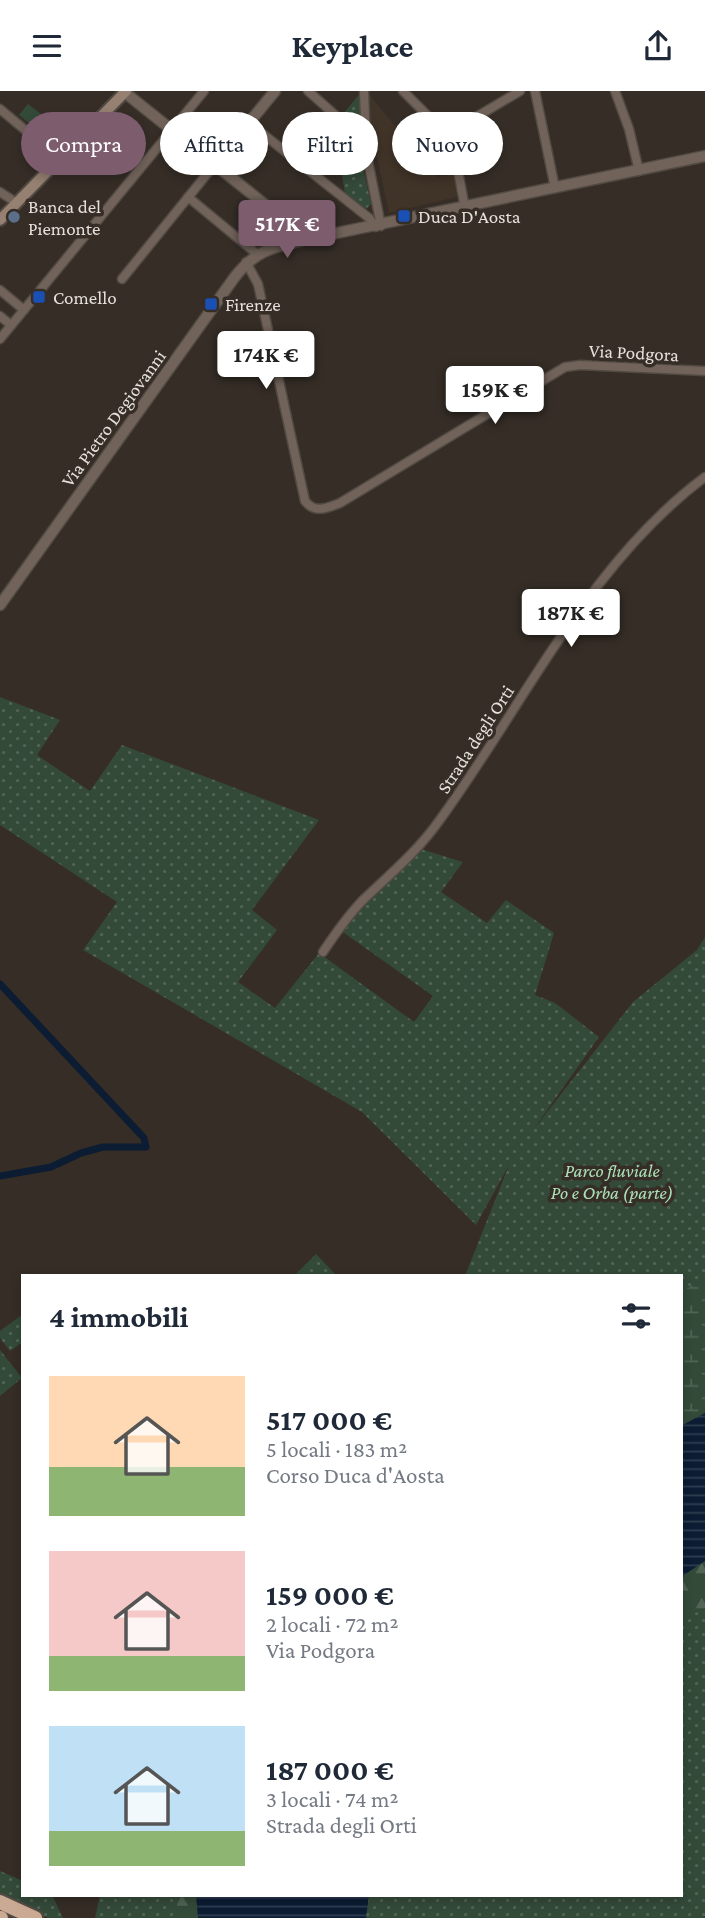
<!DOCTYPE html>
<html lang="it">
<meta charset="utf-8">
<style>
body{margin:0;font-family:"Crimson Pro",serif;background:#f6f6f7;color:#1f2937;height:100vh;display:flex;flex-direction:column;font-size:26px;white-space:nowrap}
*{box-sizing:border-box;margin:0}
p{font-size:23px;color:#747a83}
.icon{flex:none;width:38px;height:38px;fill:none;stroke:currentColor;stroke-width:2;stroke-linecap:round;stroke-linejoin:round}
.map{position:relative;flex:1;overflow:hidden}
.side{position:absolute;left:21px;top:1183px;width:662px;height:623px;display:flex;flex-direction:column;background:#fff;border-radius:0px;box-shadow:0 4px 10px #0003}
.side>*{flex:none}
.top-card{position:absolute;left:21px;top:21px;width:663px;height:63px;display:flex;gap:14px}
.price{position:absolute;translate:-50% -60px;padding:0 16px;border-radius:7px;background:#fff;color:#222;font-size:23px;line-height:46px;filter:drop-shadow(0 2px 4px #0008)}
.price::after{content:'';position:absolute;left:50%;top:42px;width:21px;height:16px;margin-left:-10px;background:inherit;clip-path:polygon(0 0,100% 0,50% 100%)}
.price.on{background:#7d5c6e;color:#fff}
ul{padding:0;list-style:none}
li{display:flex;align-items:center;gap:21px;height:175px;padding:0 28px}
li span{display:grid;place-items:center;flex:none;width:196px;height:140px;border-radius:0px;color:#555}
li>.icon{margin-inline-start:auto}
span .icon{width:84px;height:84px;fill:#fffc;stroke-width:1}
li b{font-size:30px}
h2{display:flex;justify-content:space-between;align-items:center;height:84px;padding:0 28px;font-size:30px}
.chip{padding:0 24px;border-radius:32px;background:#fff;box-shadow:0 4px 10px #0003;font-size:24px;line-height:63px}
.chip.on{background:#7d5c6e;color:#fff}
header{display:flex;justify-content:space-between;align-items:center;height:91px;padding:0 28px;background:#fff;font-size:32px;font-weight:700}
.map>svg:first-child{display:block}
</style>
<header><svg class="icon" aria-label="menu" viewBox="0 0 24 24"><path d="M4 6h16M4 12h16M4 18h16"/></svg>Keyplace<svg class="icon" aria-label="share" viewBox="0 0 24 24"><path d="M12 15V3M7 8l5-5 5 5M5 13v7h14v-7"/></svg></header>
<div class="map">
<svg width="705" height="1827" viewBox="0 0 705 1827">
<defs>
<pattern id="grass-dots" width="8" height="8" patternUnits="userSpaceOnUse" patternTransform="scale(1.75)"><rect width="8" height="8" fill="#344a39"/><path d="M2 2h.1M6 6h.1" fill="none" stroke="#516455" stroke-width="1.8" stroke-linecap="round"/></pattern>
<pattern id="forest-firs" width="22" height="20" patternUnits="userSpaceOnUse" patternTransform="scale(1.75)"><rect width="22" height="20" fill="#344a39"/><path d="M5 1l3.5 6h-7zM16 11l3.5 6h-7z" fill="#516455"/></pattern>
<pattern id="wetland-marsh" width="20" height="14" patternUnits="userSpaceOnUse" patternTransform="scale(1.75)"><rect width="20" height="14" fill="#344a39"/><path d="M1 5h8M5 5V1M11 12h8M15 12V8" fill="none" stroke="#516455"/></pattern>
<pattern id="water-rules" width="6" height="5" patternUnits="userSpaceOnUse" patternTransform="scale(1.75)"><rect width="6" height="5" fill="#0b1c33"/><path d="M0 2.5h6" fill="none" stroke="#2f3d50"/></pattern>
</defs>
<rect width="100%" height="100%" fill="#352d26"/>
<path fill="#403327" d="M368,2L437,86L453,83L457,106L389,122L370,34Z"/>
<g fill="url(#grass-dots)">
<path d="M362,0V34L357,36L343,23Z"/>
<path d="M358,56L371,113L366,118L345,102L338,60Z"/>
<path d="M0,606L60,629L37,664L90,700L122,654L319,729L252,819L277,839L238,891L275,917L319,862L414,931L433,905L340,839L417,757L463,771L441,801L487,832L506,809L554,842L535,904L555,912L599,946L533,1039L633,911L697,859L705,846V1827H95L100,1804H681V1185H465L509,1074L476,1134L362,1021L83,859L117,811L0,734Z"/>
<path d="M316,1163L337,1185H294Z"/>
<path d="M23,1223V1251L10,1260L0,1247V1240Z"/>
<path d="M0,1259L22,1287L0,1305Z"/>
<path d="M0,1780L23,1790V1804H52L63,1827H48L0,1804Z"/>
</g>
<g fill="url(#forest-firs)">
<path d="M705,1470V1520L681,1524V1486Z"/>
<path d="M177,1804H196L198,1827H177Z"/>
</g>
<path fill="url(#wetland-marsh)" d="M705,1185V1322L681,1335V1202Z"/>
<path fill="#344a39" d="M28,13L50,30L41,42L19,24Z"/>
<g fill="url(#water-rules)">
<path d="M705,1322V1470L681,1486V1335Z"/>
<path d="M196,1804H369L366,1827H198Z"/>
</g>
<g fill="none" stroke-linecap="round" stroke-linejoin="round">
<path stroke="#0b1c33" stroke-width="7" d="M0,893L144,1047L146,1056H103L81,1062L51,1076L0,1085"/>
<defs>
<g id="minor">
<path d="M308,0L360,46L366,60L381,135"/>
<path d="M364,0L366,53"/>
<path d="M403,0L442,39L451,43"/>
<path d="M535,0L555,97"/>
<path d="M615,0L629,38L639,80"/>
<path d="M0,18L60,68"/>
<path d="M249,32L369,127L376,136"/>
<path d="M451,43L461,35L520,0"/>
<path d="M451,43L465,117"/>
<path d="M0,101L17,112"/>
<path d="M188,106L257,163"/>
<path d="M246,171L258,193L305,410C315,423 327,417 340,412L565,276L580,274L705,280"/>
<path d="M122,188L215,73"/>
<path d="M0,199L24,219"/>
<path d="M0,225L11,234"/>
<path d="M0,248L204,0"/>
<path d="M323,861C335,843 347,826 362,810C389,784 417,761 439,730C523,615 589,472 705,386"/>
</g>
<g id="tertiary">
<path d="M123,0L308,148"/>
<path d="M215,73L275,0"/>
<path d="M0,514L234,187C256,158 274,156 308,148L705,65"/>
</g>
<path id="secondary" d="M0,129L126,0"/>
<g id="motorway">
<path d="M0,1811L35,1827"/>
<path d="M0,1827H1"/>
</g>
</defs>
<use href="#minor" stroke="#514a43" stroke-width="11"/>
<use href="#tertiary" stroke="#514a43" stroke-width="13"/>
<use href="#secondary" stroke="#514a43" stroke-width="14"/>
<use href="#motorway" stroke="#514a43" stroke-width="18"/>
<use href="#minor" stroke="#71635a" stroke-width="8"/>
<use href="#tertiary" stroke="#71635a" stroke-width="10"/>
<use href="#secondary" stroke="#958071" stroke-width="10"/>
<use href="#motorway" stroke="#cbaa93" stroke-width="14"/>
</g>
<g fill="#1a4fb4" stroke="#352d26" stroke-width="2.5">
<rect x="397" y="118" width="14" height="14" rx="3.5"/>
<rect x="32" y="199" width="14" height="14" rx="3.5"/>
<rect x="204" y="206" width="14" height="14" rx="3.5"/>
</g>
<circle fill="#5c6f8a" stroke="#352d26" stroke-width="2.5" cx="14" cy="126" r="7"/>
<g text-anchor="middle" stroke-width="7" stroke-linejoin="round" paint-order="stroke">
<g font-size="19" fill="#e6e0db" stroke="#352d26" text-anchor="start">
<text x="28" y="122">Banca del<tspan x="28" dy="22">Piemonte</tspan></text>
<text x="418" y="132">Duca D'Aosta</text>
<text x="53" y="213">Comello</text>
<text x="225" y="220">Firenze</text>
</g>
<g font-size="19" fill="#e6e0db" stroke="#352d26">
<text transform="translate(634 261) rotate(3)" y="7">Via Podgora</text>
<text transform="translate(113 327) rotate(-54)" y="7">Via Pietro Degiovanni</text>
<text transform="translate(475 648) rotate(-57)" y="7">Strada degli Orti</text>
</g>
<g font-size="19" font-style="italic" fill="#abe1b7" stroke="#352d26">
<text x="612" y="1086">Parco fluviale<tspan x="612" dy="22">Po e Orba (parte)</tspan></text>
</g>
</g>
</svg>
<b class="price on" style="left:287px;top:169px">517K €</b>
<b class="price" style="left:266px;top:300px">174K €</b>
<b class="price" style="left:495px;top:335px">159K €</b>
<b class="price" style="left:571px;top:558px">187K €</b>
<div class="top-card">
<a class="chip on">Compra</a>
<a class="chip">Affitta</a>
<a class="chip">Filtri</a>
<a class="chip">Nuovo</a>
</div>
<section class="side">
<h2>4 immobili<svg class="icon" aria-label="filters" viewBox="0 0 24 24"><path d="M4 7h16M4 17h16"/><circle cx="9" cy="7" r="2"/><circle cx="15" cy="17" r="2"/></svg></h2>
<ul>
<li><span style="background:linear-gradient(#ffd9b3 65%,#8fb573 0)"><svg class="icon" aria-label="home" viewBox="0 0 24 24"><path d="M3 11l9-7 9 7M6 9v11h12V9"/></svg></span><div><b>517 000 €</b><p>5 locali · 183 m²</p><p>Corso Duca d'Aosta</p></div></li>
<li><span style="background:linear-gradient(#f6c9c9 75%,#8fb573 0)"><svg class="icon" aria-label="home" viewBox="0 0 24 24"><path d="M3 11l9-7 9 7M6 9v11h12V9"/></svg></span><div><b>159 000 €</b><p>2 locali · 72 m²</p><p>Via Podgora</p></div></li>
<li><span style="background:linear-gradient(#bfe0f5 75%,#8fb573 0)"><svg class="icon" aria-label="home" viewBox="0 0 24 24"><path d="M3 11l9-7 9 7M6 9v11h12V9"/></svg></span><div><b>187 000 €</b><p>3 locali · 74 m²</p><p>Strada degli Orti</p></div></li>
</ul>
</section>
</div>
